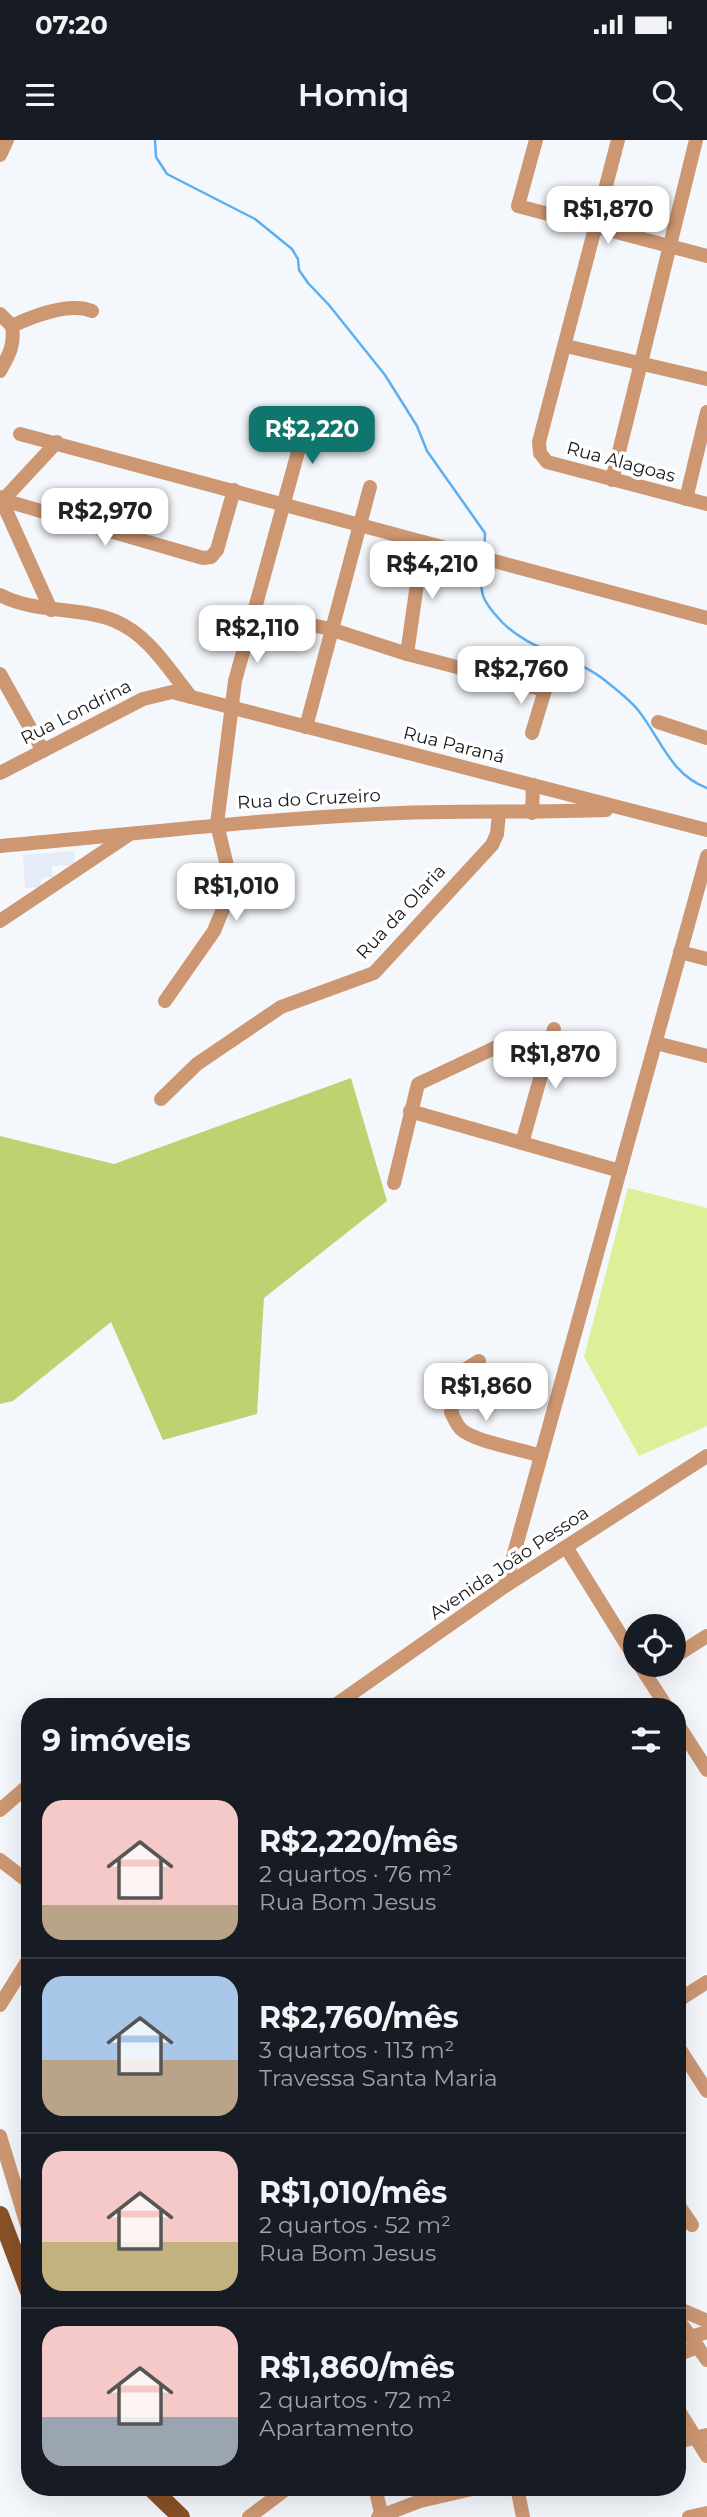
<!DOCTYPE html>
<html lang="pt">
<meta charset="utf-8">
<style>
body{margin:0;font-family:Montserrat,sans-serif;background:#20242c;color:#f1f3f6;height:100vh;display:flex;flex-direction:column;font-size:26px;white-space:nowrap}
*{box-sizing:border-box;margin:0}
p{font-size:23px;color:#9ea1a6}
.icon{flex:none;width:38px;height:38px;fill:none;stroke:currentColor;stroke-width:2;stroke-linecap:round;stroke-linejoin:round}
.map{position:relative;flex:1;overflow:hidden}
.side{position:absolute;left:21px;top:1558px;width:665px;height:798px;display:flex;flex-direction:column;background:#171b24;border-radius:28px;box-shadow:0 7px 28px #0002}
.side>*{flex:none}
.buttons{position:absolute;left:623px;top:1474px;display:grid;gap:14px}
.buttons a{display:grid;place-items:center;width:63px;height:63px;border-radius:50%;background:#171b24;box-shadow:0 7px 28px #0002;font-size:35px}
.price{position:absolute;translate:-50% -60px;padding:0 16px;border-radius:14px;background:#fff;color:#222;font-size:23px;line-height:46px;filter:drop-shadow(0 2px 4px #0008)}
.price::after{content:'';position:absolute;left:50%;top:42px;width:21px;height:16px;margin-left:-10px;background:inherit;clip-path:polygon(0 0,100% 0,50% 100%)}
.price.on{background:#0f766e;color:#fff}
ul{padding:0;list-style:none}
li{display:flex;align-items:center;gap:21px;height:175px;padding:0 21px}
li+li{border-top:2px solid #363941}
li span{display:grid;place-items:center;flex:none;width:196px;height:140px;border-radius:21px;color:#555}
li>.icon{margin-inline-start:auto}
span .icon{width:84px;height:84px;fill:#fffc;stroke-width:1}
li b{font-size:30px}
h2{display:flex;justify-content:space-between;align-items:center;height:84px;padding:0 21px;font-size:30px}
.status{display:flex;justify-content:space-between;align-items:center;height:49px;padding:0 35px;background:#171b24;direction:ltr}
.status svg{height:19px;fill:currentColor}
header{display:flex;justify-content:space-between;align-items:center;height:91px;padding:0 21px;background:#171b24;font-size:32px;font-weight:600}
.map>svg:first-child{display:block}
</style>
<div class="status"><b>07:20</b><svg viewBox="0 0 49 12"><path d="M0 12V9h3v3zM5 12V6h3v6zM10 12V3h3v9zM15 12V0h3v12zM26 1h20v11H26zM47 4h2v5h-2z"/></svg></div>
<header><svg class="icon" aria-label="menu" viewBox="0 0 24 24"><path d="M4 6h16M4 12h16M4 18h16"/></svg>Homiq<svg class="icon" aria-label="search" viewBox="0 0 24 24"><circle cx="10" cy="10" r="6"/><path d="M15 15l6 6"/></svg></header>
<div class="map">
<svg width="707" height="2377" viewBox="0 0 707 2377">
<rect width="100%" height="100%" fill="#f4f7fb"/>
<path fill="#e5ecf7" d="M74,711L75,725L52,726L53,737L41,738V747L25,748L23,715Z"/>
<path fill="#dcf09a" d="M628,1048L707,1068V1286L639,1316L584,1217Z"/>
<path fill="#bdd372" d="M351,938L387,1061L264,1158L257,1274L163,1300L111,1182L13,1261L0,1264V996L114,1024Z"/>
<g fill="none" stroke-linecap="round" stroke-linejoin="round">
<g stroke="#5cb0f1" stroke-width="2.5">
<path d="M155,0L156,17L167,34L255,79L292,109L298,119L299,130L308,143L329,165L385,235L417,286L427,311L485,393L484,415"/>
<path d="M483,425C478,452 482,461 501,481C530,512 575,515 607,542C617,550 630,560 638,570C661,599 670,634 707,648"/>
</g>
<g stroke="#cd9772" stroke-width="14">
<path d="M536,0L518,66L707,116"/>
<path d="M618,0L539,302L540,313L547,322L707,364"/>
<path d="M0,15L7,0"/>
<path d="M0,174L12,186"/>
<path d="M566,206L707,239"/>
<path d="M0,231C9,215 15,205 12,186C33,176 69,162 92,171"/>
<path d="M20,294L707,478"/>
<path d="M57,302L3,360L203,418L211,417L217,410L234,350"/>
<path d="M612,340L696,0"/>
<path d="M0,357L51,470"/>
<path d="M686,359L707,272"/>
<path d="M0,455C36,474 78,466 115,481C149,495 169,530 191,557"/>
<path d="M253,472L330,489L407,514L545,550L532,593"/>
<path d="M407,514L423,402"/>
<path d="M0,534L43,611"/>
<path d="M658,582L707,598"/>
<path d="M306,587L370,347"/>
<path d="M0,633L143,559L172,552L707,690"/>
<path d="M532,673L533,645"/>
<path d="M0,706C126,695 251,680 377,674C453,670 530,673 606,670"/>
<path d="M0,781L127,696"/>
<path d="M680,812L707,819"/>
<path d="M165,861L214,791L227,759L228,730L217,684L235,541L307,279"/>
<path d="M656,903L707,916"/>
<path d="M161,959L197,924L281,867L374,833L492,705L497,694L499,673"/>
<path d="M410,971L620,1031"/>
<path d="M522,1003L554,889"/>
<path d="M394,1043L418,944L503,904L547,916"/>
<path d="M479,1221L461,1232L451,1272C454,1278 457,1286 462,1290C476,1302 521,1309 541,1316"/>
<path d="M566,1407L635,1518"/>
<path d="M505,1446L707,716"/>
<path d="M674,1517L707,1496"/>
<path d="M639,1524L666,1566"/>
<path d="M646,1535L663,1524"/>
<path d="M334,1566L505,1446L707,1316"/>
<path d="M677,1583L707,1630"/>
<path d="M0,1670L30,1644"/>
<path d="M0,1720L30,1743"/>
<path d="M677,1861L707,1842"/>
<path d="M0,1865L30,1817"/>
<path d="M677,1905L707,1951"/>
<path d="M0,1996L30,2095"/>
<path d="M677,2063L692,2085"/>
<path d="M677,2168L707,2181"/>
<path d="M677,2178L707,2220"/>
<path d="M691,2197L707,2192"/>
<path d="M677,2215L698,2207"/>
<path d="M677,2268L707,2316"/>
<path d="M677,2302L707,2295"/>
<path d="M375,2347L382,2377"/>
<path d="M517,2347L523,2377"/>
<path d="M249,2377L289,2347"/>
<path d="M378,2377L420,2361L481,2347"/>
<path d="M689,2377L707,2373"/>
</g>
<g stroke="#895126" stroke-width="18">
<path d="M0,2075L30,2154"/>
<path d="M150,2347L181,2377"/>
</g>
</g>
<g text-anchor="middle" stroke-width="7" stroke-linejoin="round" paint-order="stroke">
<g font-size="18" fill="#18191a" stroke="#fff">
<text transform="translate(621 322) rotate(15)" y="6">Rua Alagoas</text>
<text transform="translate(76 572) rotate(-27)" y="6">Rua Londrina</text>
<text transform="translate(454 605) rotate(14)" y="6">Rua Paraná</text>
<text transform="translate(309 659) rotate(-3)" y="6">Rua do Cruzeiro</text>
<text transform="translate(401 772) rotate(-47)" y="6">Rua da Olaria</text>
<text transform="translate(509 1423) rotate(-34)" y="6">Avenida João Pessoa</text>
</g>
</g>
</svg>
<div class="buttons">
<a><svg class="icon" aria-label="locate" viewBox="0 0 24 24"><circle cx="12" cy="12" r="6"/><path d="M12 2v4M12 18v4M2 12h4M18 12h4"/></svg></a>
</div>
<b class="price" style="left:608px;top:106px">R$1,870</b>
<b class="price on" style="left:312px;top:326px">R$2,220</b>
<b class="price" style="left:105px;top:408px">R$2,970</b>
<b class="price" style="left:432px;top:461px">R$4,210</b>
<b class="price" style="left:257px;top:525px">R$2,110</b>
<b class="price" style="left:521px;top:566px">R$2,760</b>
<b class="price" style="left:236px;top:783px">R$1,010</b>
<b class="price" style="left:555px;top:951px">R$1,870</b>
<b class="price" style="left:486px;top:1283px">R$1,860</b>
<section class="side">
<h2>9 imóveis<svg class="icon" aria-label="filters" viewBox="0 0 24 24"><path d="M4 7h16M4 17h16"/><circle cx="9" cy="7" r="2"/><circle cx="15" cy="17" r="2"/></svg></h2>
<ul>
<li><span style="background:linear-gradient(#f6c9c9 75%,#b9a48a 0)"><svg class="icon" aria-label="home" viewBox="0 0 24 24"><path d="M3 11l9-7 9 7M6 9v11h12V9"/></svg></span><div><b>R$2,220/mês</b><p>2 quartos · 76 m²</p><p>Rua Bom Jesus</p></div></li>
<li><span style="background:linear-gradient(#a9c7e8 60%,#b9a48a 0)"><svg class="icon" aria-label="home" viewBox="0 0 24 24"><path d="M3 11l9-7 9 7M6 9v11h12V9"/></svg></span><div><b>R$2,760/mês</b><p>3 quartos · 113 m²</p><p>Travessa Santa Maria</p></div></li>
<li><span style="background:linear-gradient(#f6c9c9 65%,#c2b280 0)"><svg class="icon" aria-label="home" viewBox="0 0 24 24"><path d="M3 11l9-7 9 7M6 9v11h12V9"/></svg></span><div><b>R$1,010/mês</b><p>2 quartos · 52 m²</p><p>Rua Bom Jesus</p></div></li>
<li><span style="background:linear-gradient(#f6c9c9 65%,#9aa5b1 0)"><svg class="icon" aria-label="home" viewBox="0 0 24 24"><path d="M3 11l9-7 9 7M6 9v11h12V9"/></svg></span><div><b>R$1,860/mês</b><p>2 quartos · 72 m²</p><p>Apartamento</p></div></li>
</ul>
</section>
</div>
